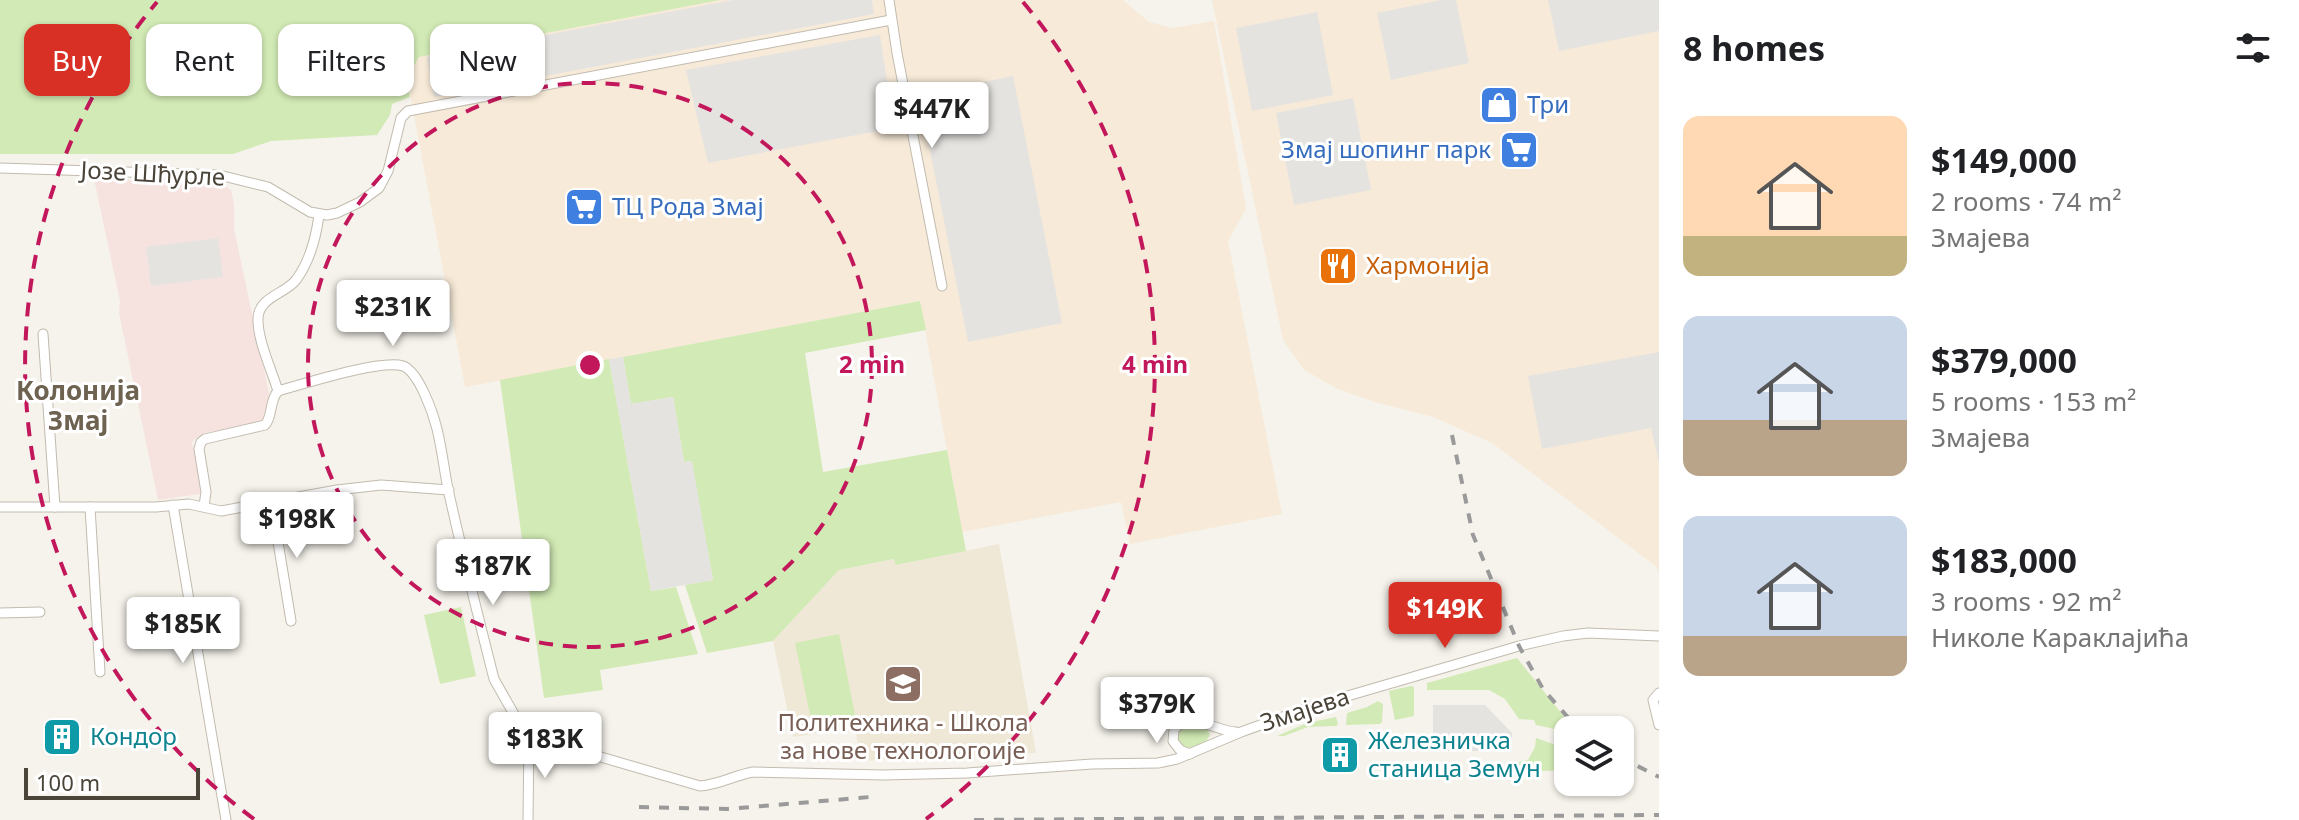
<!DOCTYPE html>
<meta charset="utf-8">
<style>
body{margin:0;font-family:"Noto Sans",sans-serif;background:#f2f2f2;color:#202124;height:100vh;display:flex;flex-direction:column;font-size:30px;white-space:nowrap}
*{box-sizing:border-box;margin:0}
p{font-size:26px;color:#757577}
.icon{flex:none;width:44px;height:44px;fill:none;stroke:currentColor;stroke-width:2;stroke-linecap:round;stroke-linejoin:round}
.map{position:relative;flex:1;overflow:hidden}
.drawer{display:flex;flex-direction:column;background:#fff;width:640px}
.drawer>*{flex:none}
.banner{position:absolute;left:24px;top:24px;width:760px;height:72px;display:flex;gap:16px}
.tools{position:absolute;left:1554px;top:716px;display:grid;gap:16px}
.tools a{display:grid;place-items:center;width:80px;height:80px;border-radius:16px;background:#fff;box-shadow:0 2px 6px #0004;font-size:40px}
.scale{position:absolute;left:24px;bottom:20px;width:176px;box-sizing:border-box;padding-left:8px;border:4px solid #4b4439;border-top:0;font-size:22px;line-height:28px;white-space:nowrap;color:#4b4439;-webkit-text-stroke:6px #fff;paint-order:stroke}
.price{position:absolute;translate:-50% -68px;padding:0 18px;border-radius:8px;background:#fff;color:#222;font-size:26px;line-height:52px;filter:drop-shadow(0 2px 4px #0008)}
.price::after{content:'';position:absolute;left:50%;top:48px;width:24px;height:18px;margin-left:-12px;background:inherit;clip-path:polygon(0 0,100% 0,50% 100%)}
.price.selected{background:#d93025;color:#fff}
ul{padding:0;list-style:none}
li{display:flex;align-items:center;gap:24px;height:200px;padding:0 24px}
li span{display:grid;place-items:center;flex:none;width:224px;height:160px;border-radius:16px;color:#555}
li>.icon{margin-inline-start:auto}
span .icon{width:96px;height:96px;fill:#fffc;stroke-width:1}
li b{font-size:34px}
h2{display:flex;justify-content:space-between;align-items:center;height:96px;padding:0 24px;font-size:34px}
.tag{padding:0 28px;border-radius:16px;background:#fff;box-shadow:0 2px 6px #0004;font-size:28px;line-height:72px}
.tag.selected{background:#d93025;color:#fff}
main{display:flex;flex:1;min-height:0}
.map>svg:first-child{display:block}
</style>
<main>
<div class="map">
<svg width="1659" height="820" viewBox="0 0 1659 820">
<rect width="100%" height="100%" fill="#f6f3ec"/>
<g fill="#f7ead8">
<path d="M720,0H1123L1149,22L1173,28L1214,21L1246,209L1228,241L1282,514L1130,544L1121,502L962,532L920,301L465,387L407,78L418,57Z"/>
<path d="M1212,0H1659V575L1657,567L1492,443L1433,417L1375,402L1338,389L1304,370L1283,340Z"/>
</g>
<path fill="#efe8d6" d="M999,544L1036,753L861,761L855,728L793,737L773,641L839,570L895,559L897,565Z"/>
<path fill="#f6e3e0" d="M94,179L221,183L231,190L234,204V229L269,393L265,421L205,433L197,437L192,442L202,488L200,494L158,500L119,313L120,301Z"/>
<g fill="#d2eab5">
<path d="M0,0H720L419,57L407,78L410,97L392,104L390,115L377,135L271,141L233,154H0Z"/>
<path d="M920,301L926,330L805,353L823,472L947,450L966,551L896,565L894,559L839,570L773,641L707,653L685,585L713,580L691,461L684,462L673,397L631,404L623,357Z"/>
<path d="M609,359L651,591L676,587L698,654L600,670L603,690L544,698L500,380Z"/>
<path d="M461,607L476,676L440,684L424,615Z"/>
<path d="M839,634L856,720L813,729L795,643Z"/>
<path d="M1517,658L1566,719L1578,730H1568V735L1559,730L1536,725L1534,720L1519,719L1505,699L1489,690H1427V683Z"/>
<path d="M1411,686L1414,687V716L1395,720L1389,691Z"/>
<path d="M1378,701L1383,704L1382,722L1380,724L1346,725L1347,713L1367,707Z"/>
<path d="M1336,717L1338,724L1336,726L1308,727L1284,736H1277L1307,723Z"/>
<path d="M1192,723L1208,730L1210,735L1205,743L1189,749L1177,742L1178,729Z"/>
<path d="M1536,738L1568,749V770L1517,772L1515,763L1528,760L1535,747Z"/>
</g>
<g fill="#e5e3e0">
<path d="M733,0H872L874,14L434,97L427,57Z"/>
<path d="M1441,0H1456L1469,63L1391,80L1377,13Z"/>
<path d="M1548,0H1659V31L1559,51Z"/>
<path d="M1317,12L1333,95L1252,111L1236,28Z"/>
<path d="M880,35L894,128L708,163L686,70Z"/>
<path d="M1013,76L1062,323L968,342L919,95Z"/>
<path d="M1353,98L1371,190L1294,205L1276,113Z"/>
<path d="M218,238L223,277L151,286L146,247Z"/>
<path d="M1659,352V463L1651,428L1542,449L1528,376Z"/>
<path d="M623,357L631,404L673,397L684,462L692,461L713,580L651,591L609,359Z"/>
<path d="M1433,705H1485L1512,733V751H1433Z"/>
</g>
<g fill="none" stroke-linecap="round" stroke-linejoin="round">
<defs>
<g id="minor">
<path d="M889,0L897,53L942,286"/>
<path d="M0,168L219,175L268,187L310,212L327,215L337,213L360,202L379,188L388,171L401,118L408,111L891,20"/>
<path d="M43,334L55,507"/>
<path d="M278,391C272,371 257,339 258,318C259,297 285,294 296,280C310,261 316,238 319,215"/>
<path d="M274,501L275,524L291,621"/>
<path d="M173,505L226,820"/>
<path d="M204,506L206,492L199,449L201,442L205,439L265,425C273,416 269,401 278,391C303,384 381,359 403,366C419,372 433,413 437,429C442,449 444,469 448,489C462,553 478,616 494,679L524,732L529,736"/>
<path d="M0,507H156L189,504L221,511L337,490L381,485L449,490"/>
<path d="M90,507L100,672"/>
<path d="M0,613L40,612"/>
<path d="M1659,693L1653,700L1659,725"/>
<path d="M529,736L700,786C719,785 735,775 753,772L883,775L967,773L1092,764L1158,763L1177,759L1241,732L1313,706L1519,646L1563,636L1588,633L1659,636"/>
<path d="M1190,754L1180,750L1173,741L1174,730C1189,709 1214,731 1236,732"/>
<path d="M528,820L529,736"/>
</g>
</defs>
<use href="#minor" stroke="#c2bbae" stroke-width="11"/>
<use href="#minor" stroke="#fff" stroke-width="9"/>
<g stroke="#9a9a9a" stroke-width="4" stroke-dasharray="10 10" stroke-linecap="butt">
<path d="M1452,435L1473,535L1519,646L1543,689L1572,722L1583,730"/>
<path d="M1620,757L1659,777"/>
<path d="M639,807L727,809L870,797"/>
<path d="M974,820L1659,815"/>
</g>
</g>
<g fill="none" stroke="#c2185b" stroke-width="4" stroke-dasharray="14 10">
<circle cx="590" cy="365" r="282"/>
<path d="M254 819A565 565 0 0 1 157 2M1023 2A565 565 0 0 1 926 819"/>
</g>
<defs>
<symbol id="shop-square" viewBox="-11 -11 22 22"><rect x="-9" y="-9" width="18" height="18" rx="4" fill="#3f7fe0" stroke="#fff"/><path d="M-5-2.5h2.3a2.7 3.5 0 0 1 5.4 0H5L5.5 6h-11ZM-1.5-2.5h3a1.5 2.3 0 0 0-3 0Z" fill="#fff"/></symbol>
<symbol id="supermarket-square" viewBox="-11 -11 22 22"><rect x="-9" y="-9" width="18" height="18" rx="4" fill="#3f7fe0" stroke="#fff"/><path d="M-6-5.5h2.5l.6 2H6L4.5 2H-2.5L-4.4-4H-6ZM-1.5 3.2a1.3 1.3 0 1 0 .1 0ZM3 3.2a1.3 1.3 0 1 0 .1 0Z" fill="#fff"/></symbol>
<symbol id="restaurant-square" viewBox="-11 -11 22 22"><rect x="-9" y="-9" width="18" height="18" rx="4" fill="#e8710a" stroke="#fff"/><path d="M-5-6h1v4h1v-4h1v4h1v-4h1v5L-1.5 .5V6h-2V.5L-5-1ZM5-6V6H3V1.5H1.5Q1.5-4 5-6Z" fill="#fff"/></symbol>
<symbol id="school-square" viewBox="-11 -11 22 22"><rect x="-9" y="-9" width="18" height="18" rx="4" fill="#8d6e63" stroke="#fff"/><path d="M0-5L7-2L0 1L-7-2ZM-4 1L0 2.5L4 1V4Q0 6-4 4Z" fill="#fff"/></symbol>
<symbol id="building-square" viewBox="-11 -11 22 22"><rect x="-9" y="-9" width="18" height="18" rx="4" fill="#0f9aa8" stroke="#fff"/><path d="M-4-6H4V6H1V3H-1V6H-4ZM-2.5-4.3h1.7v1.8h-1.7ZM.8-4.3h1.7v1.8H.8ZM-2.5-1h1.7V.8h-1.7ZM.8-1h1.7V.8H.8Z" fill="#fff"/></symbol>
</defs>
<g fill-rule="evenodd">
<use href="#shop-square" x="1477" y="83" width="44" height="44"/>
<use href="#supermarket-square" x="1497" y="128" width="44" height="44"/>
<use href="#supermarket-square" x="562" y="185" width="44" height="44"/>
<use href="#restaurant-square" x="1316" y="244" width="44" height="44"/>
<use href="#school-square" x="881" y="662" width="44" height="44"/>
<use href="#building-square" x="40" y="715" width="44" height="44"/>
<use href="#building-square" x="1318" y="733" width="44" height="44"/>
</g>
<g text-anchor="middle" stroke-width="6" stroke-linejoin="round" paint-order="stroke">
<g font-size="24" fill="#366cbe" stroke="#fff" text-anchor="start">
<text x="1527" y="113">Три</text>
<text x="1491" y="158" text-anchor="end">Змај шопинг парк</text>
<text x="612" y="215">ТЦ Рода Змај</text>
</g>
<g font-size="24" fill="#4b4439" stroke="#fff">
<text transform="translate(153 174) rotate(3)" y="8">Јозе Шћурле</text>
<text transform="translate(1305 710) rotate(-18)" y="8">Змајева</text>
</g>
<g font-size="24" fill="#c56008" stroke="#fff" text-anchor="start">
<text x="1366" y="274">Хармонија</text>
</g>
<g font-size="24" fill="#785e54" stroke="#fff">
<text x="903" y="731">Политехника - Школа<tspan x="903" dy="28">за нове технологоије</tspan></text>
</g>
<g font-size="24" fill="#0d838f" stroke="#fff" text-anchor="start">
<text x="90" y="745">Кондор</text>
<text x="1368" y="749">Железничка<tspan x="1368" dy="28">станица Земун</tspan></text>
</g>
<g font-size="26" font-weight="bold" fill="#6e6250" stroke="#fff">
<text x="78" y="400">Колонија<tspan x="78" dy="30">Змај</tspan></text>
</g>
</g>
<circle cx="590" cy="365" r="12" fill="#c2185b" stroke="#fff" stroke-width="4"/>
<g font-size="24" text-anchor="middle" font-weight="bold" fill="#c2185b" stroke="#fff" stroke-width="6" stroke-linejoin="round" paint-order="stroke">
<text x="872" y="373">2 min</text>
<text x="1155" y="373">4 min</text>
</g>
</svg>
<div class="tools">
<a><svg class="icon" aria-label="layers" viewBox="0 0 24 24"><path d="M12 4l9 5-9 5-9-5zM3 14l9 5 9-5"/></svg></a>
</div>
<div class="scale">100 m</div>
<b class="price" style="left:932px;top:150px">$447K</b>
<b class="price" style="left:393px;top:348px">$231K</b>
<b class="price" style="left:297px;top:560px">$198K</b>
<b class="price" style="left:493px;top:607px">$187K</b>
<b class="price selected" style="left:1445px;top:650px">$149K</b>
<b class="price" style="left:183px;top:665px">$185K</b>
<b class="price" style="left:1157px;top:745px">$379K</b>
<b class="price" style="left:545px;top:780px">$183K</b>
<div class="banner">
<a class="tag selected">Buy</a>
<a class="tag">Rent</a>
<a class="tag">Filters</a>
<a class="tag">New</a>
</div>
</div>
<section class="drawer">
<h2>8 homes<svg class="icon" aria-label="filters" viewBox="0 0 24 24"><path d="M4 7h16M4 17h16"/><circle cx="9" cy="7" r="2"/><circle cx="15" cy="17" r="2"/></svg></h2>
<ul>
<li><span style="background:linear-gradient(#ffd9b3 75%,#c2b280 0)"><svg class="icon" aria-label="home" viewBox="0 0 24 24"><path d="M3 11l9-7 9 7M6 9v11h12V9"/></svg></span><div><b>$149,000</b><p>2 rooms · 74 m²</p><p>Змајева</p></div></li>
<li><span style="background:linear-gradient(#c9d6e8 65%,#b9a48a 0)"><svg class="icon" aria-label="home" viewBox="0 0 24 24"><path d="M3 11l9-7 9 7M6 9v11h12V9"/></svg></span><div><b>$379,000</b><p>5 rooms · 153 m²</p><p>Змајева</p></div></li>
<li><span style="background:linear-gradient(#c9d6e8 75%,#b9a48a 0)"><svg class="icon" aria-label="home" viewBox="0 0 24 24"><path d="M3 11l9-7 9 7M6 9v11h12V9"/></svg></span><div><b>$183,000</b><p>3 rooms · 92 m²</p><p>Николе Караклајића</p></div></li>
</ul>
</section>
</main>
